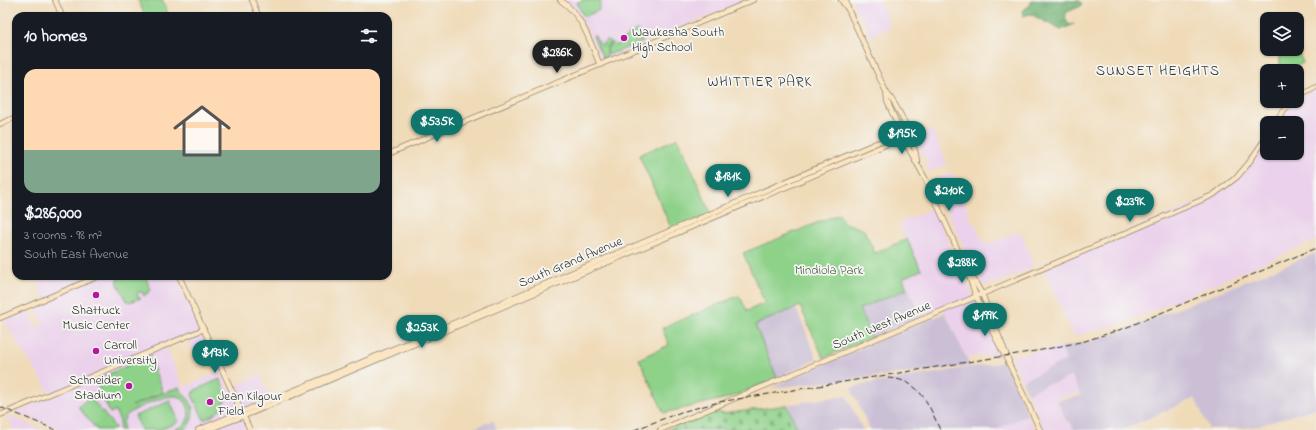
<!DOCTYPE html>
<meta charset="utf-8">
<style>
body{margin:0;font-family:"Indie Flower",sans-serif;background:#242831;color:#f1f3f6;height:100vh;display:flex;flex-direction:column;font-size:15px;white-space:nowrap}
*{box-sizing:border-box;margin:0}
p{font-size:13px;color:#9ea1a6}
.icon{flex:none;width:22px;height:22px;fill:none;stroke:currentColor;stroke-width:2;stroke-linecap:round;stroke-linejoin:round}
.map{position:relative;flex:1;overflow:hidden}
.side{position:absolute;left:12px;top:12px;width:380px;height:268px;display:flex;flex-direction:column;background:#171b24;border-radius:12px;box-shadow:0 1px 3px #0004}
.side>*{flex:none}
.fabs{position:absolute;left:1260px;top:12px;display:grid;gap:8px}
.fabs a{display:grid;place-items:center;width:44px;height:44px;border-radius:8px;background:#171b24;box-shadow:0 1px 3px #0004;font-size:20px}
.price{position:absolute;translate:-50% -34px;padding:0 9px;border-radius:14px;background:#0f766e;color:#fff;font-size:13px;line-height:26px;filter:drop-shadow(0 1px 2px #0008)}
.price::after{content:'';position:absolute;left:50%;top:24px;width:12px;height:9px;margin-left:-6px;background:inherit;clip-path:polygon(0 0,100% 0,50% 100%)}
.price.current{background:#222;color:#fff}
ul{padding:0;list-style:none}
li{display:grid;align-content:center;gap:8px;height:212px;padding:0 12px}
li+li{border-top:1px solid #363941}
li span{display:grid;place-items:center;height:124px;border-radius:12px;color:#555}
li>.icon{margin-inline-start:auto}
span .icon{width:72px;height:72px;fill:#fffc;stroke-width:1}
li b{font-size:17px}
h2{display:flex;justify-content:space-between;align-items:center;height:48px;padding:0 12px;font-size:17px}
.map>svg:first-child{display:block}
</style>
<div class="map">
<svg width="1316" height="430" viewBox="0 0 1316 430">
<defs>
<pattern id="grass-tufts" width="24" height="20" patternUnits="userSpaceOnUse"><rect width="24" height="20" fill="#8ed189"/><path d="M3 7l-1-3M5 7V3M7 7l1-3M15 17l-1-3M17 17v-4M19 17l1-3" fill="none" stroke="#74aa70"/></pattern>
<pattern id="forest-crowns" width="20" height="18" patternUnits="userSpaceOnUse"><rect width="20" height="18" fill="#72b375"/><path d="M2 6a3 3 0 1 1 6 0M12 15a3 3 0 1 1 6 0" fill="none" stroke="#5e9260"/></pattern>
<pattern id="cemetery-stones" width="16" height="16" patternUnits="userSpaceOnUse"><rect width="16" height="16" fill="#8ed189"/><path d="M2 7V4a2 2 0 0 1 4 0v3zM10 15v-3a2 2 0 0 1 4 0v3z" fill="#74aa70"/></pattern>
</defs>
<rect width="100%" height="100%" fill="#f6f6f2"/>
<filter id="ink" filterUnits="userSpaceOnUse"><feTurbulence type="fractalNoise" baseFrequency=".025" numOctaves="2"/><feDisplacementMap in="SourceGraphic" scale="8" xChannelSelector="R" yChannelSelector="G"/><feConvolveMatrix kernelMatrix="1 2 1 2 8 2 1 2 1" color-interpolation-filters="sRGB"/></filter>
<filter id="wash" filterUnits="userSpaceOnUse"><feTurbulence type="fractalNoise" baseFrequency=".012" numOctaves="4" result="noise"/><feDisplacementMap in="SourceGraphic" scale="16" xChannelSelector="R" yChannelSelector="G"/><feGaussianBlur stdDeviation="0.9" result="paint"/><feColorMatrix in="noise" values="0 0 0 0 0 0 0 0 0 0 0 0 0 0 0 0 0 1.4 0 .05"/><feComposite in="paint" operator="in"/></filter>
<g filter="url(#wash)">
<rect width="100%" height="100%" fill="#f0dbb9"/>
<g fill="#ebd1eb">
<path d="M564,0H747L602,61L580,15L574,8Z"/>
<path d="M852,0H879L891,26L870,36L861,14L858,15Z"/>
<path d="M1316,87V240L1133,319L1105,328L1074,336L1044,268L1207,198L1231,183L1267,136V153H1297V123H1275L1293,101H1297V98Z"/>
<path d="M932,130L947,164L932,171L929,170L925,161L927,160L924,154L922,155L919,149L920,148L915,137Z"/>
<path d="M950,173L952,174L968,209V213L973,224L976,225L984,244L988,243L989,244L1017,232L1021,233L1033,262L1031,263L1033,268L994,284L982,285L977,268L973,267L935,183L937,179Z"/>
<path d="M933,208L976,303L1000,353L966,358L943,308L921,316L908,288L907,289L902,278L921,270L899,223Z"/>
<path d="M55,276H176L210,348L195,354L186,335L165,344L183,387L221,371L229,389L260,375L270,399L238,410L247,430H63L15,412L52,396L3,320L28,309L36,328L43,325L35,306L45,301L38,284Z"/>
<path d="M1061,347L1066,360L1022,381L1011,356Z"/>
<path d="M1072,376L1080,393L1056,398L1066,422L1070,421L1074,430H1044L1028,393L1047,384L1056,383Z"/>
<path d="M8,415L16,419L44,430H14L10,422L5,416Z"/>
<path d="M1028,415L1035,430H994Z"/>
</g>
<g fill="#cbbfd5">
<path d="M1316,253V408L1258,426L1243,428L1209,429L1195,398L1122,430H1074L1070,421L1067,422L1057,400L1081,396L1072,376L1056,383L1047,384L1028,393L1022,381L1066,360L1061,347L1088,342L1120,332Z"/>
<path d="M908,288L921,316L872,337L859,309Z"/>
<path d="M796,308L817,359L777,378L755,325Z"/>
<path d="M945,313L970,366L770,388L875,342Z"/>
<path d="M1004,362L1028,415L994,430H870L851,388L866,384Z"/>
<path d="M846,395L863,430H798L787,405Z"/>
<path d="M493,420L497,430H470Z"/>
</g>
<g fill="url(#grass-tufts)" stroke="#5c7e5a">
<path d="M637,30L639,31L643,42L608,55C606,50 608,44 613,43L616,46L624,40V38L629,37L628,35L633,33V32Z"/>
<path d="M594,35L601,45L607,40L611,42L607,48V57L603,58L593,36Z"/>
</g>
<path fill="url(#forest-crowns)" stroke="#4e6f50" d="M1032,0L1080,1L1082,4L1081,6L1067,12C1064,16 1066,22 1070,25L1074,24L1063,29H1059L1034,16L1030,14L1023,16L1022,11L1029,6Z"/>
<path fill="url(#cemetery-stones)" stroke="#5c7e5a" d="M787,405L798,430H667L716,410L723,414Z"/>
<g fill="#8ed189" stroke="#5c7e5a">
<path d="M138,0H162L169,16H145Z"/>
<path d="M583,0H601L599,10L584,17L577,3Z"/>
<path d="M1297,48L1303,63L1288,71H1280V54Z"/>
<path d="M678,138L711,214L672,230L639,155Z"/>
<path d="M839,214L843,222L864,230L875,253L907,239L921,270L903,278L907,289L859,309L872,337L826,357H823L800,306L755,325L777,378L731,397L664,413L639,359L669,345L662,328L738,296L741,299L747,311L765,303L743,253Z"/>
<path d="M117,276H145L151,290L144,296L142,292H138L137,296L141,298L130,302L127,301L118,284Z"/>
<path d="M149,356L163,392L132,406L179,387C182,394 185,395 189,400C196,410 193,423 184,430H174C178,428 182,427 185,424C193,414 188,399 176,396C167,394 133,409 127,415C123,419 123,425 123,430H119L120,421L115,411L110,413L95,380Z"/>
<path d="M220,379C231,401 224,411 204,420L192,395L195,390Z"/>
<path d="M90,397L115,427L114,430H97L79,408V406Z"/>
<path d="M170,401L179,422L159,430H141L135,416Z"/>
</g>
</g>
<g filter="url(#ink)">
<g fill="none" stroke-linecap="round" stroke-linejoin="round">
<defs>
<g id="secondary">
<path d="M55,0L62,16"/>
<path d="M252,0L258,15L256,16"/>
<path d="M560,0C582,14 590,42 600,65"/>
<path d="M841,0L847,8"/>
<path d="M846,0L848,9L886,92L887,101L905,142L925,178L966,268L976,296L988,323L1011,368L1040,430"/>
<path d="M886,92C899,107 915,142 917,161"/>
<path d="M1297,98L1316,87"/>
<path d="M1275,123L1283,111L1293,101"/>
<path d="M0,124L16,117"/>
<path d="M388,154L753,0"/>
<path d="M967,268L969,271L982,294L1009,361"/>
<path d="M179,276L250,430"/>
<path d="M0,318L99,276"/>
<path d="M0,415L204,329"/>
<path d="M198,430L341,371L907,130"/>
<path d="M207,430L244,416L909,135"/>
<path d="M660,430L1096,246L1213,195L1237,177L1248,164L1267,136"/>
</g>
</defs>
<use href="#secondary" stroke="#8e8372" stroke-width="6"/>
<use href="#secondary" stroke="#fbe6c4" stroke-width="4.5"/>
<g stroke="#2b2b2b" stroke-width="1" stroke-dasharray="6 3" stroke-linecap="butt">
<path d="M888,378C920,379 929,405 940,430"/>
<path d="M0,407L56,430"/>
<path d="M634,430L681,412L719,402L1042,350L1085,341L1125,328L1316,248"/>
</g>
</g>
</g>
<g fill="#b5179e" stroke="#f6f6f2" stroke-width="1.5">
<circle cx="624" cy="38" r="4"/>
<circle cx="96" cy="295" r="4"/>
<circle cx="96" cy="351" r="4"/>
<circle cx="129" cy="386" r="4"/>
<circle cx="210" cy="402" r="4"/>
</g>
<g text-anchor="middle" stroke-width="3.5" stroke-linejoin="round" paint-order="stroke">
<g font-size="13" fill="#2b2b2b" stroke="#f6f6f2" text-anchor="start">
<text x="632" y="36">Waukesha South<tspan x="632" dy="15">High School</tspan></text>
<text x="96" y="314" text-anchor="middle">Shattuck<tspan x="96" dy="15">Music Center</tspan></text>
<text x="104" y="349">Carroll<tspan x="104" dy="15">University</tspan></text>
<text x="121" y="384" text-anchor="end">Schneider<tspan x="121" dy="15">Stadium</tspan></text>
<text x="218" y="400">Jean Kilgour<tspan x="218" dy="15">Field</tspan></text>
</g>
<g font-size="13" fill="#2b2b2b" stroke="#f6f6f2">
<text transform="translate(570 261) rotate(-23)" y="5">South Grand Avenue</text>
<text transform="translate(881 324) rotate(-23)" y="5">South West Avenue</text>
</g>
<g font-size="13" fill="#495d47" stroke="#f6f6f2">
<text x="829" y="274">Mindiola Park</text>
</g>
<g font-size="14" letter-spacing="1" fill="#2b2b2b" stroke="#f6f6f2">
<text x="1158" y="75">SUNSET HEIGHTS</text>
<text x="760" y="86">WHITTIER PARK</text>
</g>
</g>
</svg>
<div class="fabs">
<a><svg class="icon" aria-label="layers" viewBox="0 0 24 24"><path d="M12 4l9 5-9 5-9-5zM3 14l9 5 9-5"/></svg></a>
<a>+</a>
<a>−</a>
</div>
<b class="price current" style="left:557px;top:74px">$286K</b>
<b class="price" style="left:437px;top:143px">$535K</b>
<b class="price" style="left:902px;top:155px">$195K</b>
<b class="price" style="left:728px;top:198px">$181K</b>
<b class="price" style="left:949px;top:212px">$210K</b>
<b class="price" style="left:1130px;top:223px">$239K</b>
<b class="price" style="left:962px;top:284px">$288K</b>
<b class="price" style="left:985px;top:337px">$199K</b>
<b class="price" style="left:422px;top:349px">$253K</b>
<b class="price" style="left:215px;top:374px">$193K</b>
<section class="side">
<h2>10 homes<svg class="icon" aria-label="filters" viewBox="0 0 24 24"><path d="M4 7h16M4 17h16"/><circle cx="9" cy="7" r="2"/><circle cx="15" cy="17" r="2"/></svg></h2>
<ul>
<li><span style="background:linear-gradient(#ffd9b3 65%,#7fa58c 0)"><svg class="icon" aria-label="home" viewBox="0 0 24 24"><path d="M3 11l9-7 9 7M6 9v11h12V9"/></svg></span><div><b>$286,000</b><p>3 rooms · 98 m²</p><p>South East Avenue</p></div></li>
</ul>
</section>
</div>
